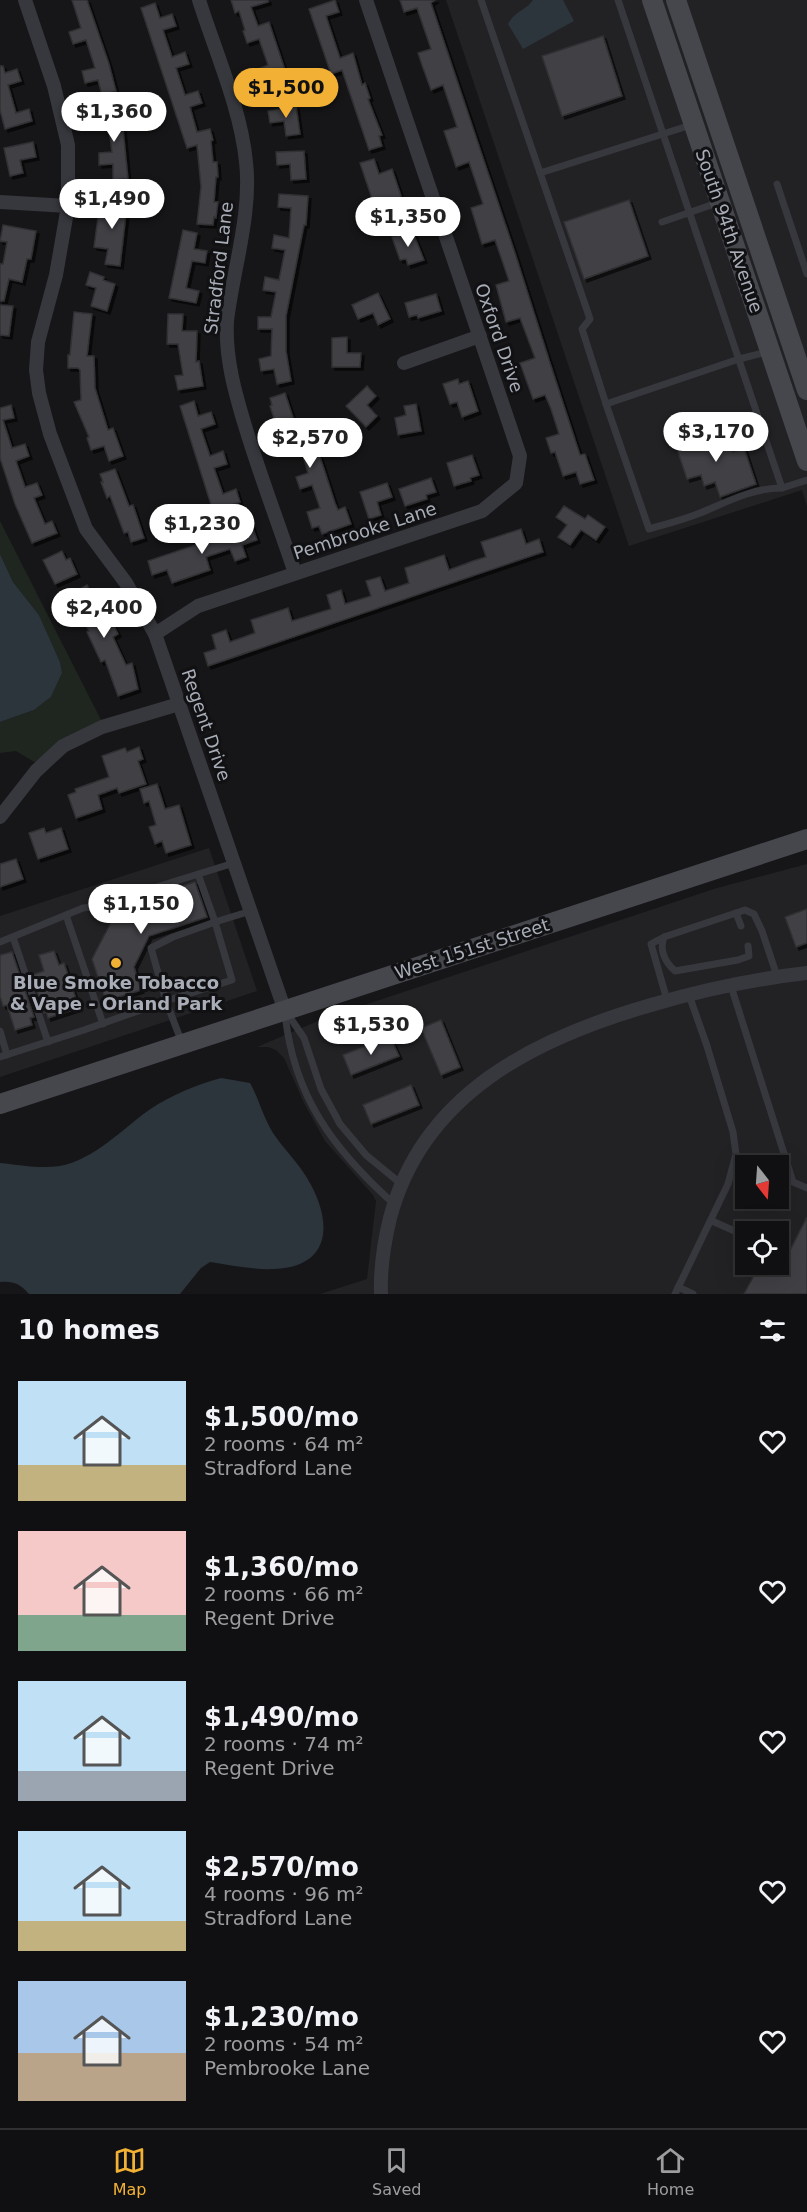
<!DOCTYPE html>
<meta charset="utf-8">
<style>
body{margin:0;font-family:"DejaVu Sans",sans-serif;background:#1e1e20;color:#f1f3f6;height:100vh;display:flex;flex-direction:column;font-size:22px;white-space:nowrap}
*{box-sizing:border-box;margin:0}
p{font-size:20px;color:#9c9d9f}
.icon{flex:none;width:33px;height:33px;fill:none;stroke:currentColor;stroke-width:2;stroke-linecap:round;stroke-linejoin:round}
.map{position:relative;height:1294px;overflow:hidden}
.sheet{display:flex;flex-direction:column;background:#101012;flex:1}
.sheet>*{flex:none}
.needle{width:39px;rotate:163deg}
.buttons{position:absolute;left:735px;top:1155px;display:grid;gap:12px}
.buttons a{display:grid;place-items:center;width:54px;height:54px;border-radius:0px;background:#101012;box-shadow:0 6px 24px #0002,0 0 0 2px #303032;font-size:30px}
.price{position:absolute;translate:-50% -51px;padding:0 14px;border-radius:21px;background:#fff;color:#222;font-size:20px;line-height:39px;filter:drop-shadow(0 2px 3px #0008)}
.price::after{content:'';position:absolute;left:50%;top:36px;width:18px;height:14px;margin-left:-9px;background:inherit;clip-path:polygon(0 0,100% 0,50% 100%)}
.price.selected{background:#f2b134;color:#111}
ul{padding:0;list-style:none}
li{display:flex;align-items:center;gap:18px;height:150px;padding:0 18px}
li span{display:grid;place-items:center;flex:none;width:168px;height:120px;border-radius:0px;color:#555}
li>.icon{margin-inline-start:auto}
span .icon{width:72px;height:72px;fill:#fffc;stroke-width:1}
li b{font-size:26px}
h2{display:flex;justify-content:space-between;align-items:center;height:72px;padding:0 18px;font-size:26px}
.tab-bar{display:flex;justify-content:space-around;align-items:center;height:84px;border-top:2px solid #303032;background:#101012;font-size:16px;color:#9c9d9f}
.tab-bar a{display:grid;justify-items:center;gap:3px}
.tab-bar .selected{color:#f2b134}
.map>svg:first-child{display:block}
</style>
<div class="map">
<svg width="807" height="1294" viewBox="0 0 807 1294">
<defs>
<filter id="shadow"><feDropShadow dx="3" dy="3" stdDeviation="0" flood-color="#0009"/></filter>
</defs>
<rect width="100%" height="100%" fill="#161618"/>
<g fill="#222225" fill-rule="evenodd">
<path d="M446,0H807V506L802,490L629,546Z"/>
<path d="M209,848L257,991L0,1077V916Z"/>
<path d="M807,864V1294H320L367,1279L376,1201L373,1195L325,1141L304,1103L284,1058L276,1050L268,1047H257L325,1018L717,888ZM746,1166H778V1198H746ZM746,1232H778V1264H746Z"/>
</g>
<path fill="#1e261f" d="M0,521L101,720L36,763L16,751L0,753V722L34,710L51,697L62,673L60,662L39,615L13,582L0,554Z"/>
<g fill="#2c353c">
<path d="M533,0H563L574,21L523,49L508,24C516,10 524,12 533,0Z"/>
<path d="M0,554L13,582L39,615L60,662L62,673L51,697L34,710L0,722Z"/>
<path d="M221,1078L250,1083C259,1099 263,1117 273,1133C285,1151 301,1165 311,1185C333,1226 329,1267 274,1269C253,1270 230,1265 210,1262L201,1268L180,1294H29C20,1284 14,1281 0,1282V1163C19,1165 41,1169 60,1166C95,1159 121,1130 149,1110C171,1095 196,1085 221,1078Z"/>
</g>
<g fill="#404145" stroke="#303034" stroke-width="1.5" filter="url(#shadow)">
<path d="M72,0H87L109,64L116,91L102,95L98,80L85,83L82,71L95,68L86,40L73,44L69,32L81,28Z"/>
<path d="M231,0H268V2L251,7L258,26L269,22L291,88L277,92L272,77L260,81L256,70L268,65L259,39L247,43L243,31L245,30L239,11L235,13Z"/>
<path d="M335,0L339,12L326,16L340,58L353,53L362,85L365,83L370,98L368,99L382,135L379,136L382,146L369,150L342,70L331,74L309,9Z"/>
<path d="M400,0H435L431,3L514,250L551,366L580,455L585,454L594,480L580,484L576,472L563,476L555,452L551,453L546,438L559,434L551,409L545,395L533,399L520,363L535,358L520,318L506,322L496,285L509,281L504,266L495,240L482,244L471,208L483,204L469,162L456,167L444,131L457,127L443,85L431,90L422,65L418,53L431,49L417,8L404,12Z"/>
<path d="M155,3L160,18L172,14L176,26L163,30L172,57L185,52L189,64L176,68L185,95L198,91L202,103L190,107L197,132L210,129L213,140L211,141L213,162H217L218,177H216L214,202H218L216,218L214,217L213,225L197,224L201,187L197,145L187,148L141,8Z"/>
<path d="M603,36L622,96L562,116L542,56Z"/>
<path d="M0,66H3L5,73L17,69L21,81L8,85L16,113L29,109L32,121L5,129L0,110Z"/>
<path d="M296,106L300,134L286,136L284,121L270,123L268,111Z"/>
<path d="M121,109L128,179L113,180V164L99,165V153L112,152L108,123L95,125L93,113Z"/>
<path d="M33,142L36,157L20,160L23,173L10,176L4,148Z"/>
<path d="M304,151L306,179L291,180L290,164L277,165L276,152Z"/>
<path d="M374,159L379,174L392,169L404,205L391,209L396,224L382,228L360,163Z"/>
<path d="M279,194L308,196L306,225H304L286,316V351L291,381L277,384L274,369L261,371L259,359L271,356L272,329H258V317H271L276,292L263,290L265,277L279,280L285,250L272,248L274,235L289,238L291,208L278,207Z"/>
<path d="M113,195L128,196L120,266L105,264L108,249L94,247L99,210L112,211Z"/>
<path d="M629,200L648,256L584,279L564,222Z"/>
<path d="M3,225L36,231L31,259H27L22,282L9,279L4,301H0V264H3L7,242L0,241Z"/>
<path d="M183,230L197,233L194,249L207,251L205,263L192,261L186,288L199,291L196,303L169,298Z"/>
<path d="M412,230L424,260L408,265L406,259L400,260L392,237Z"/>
<path d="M90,272L104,277L103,280L115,284L107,311L91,306L96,288L86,285Z"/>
<path d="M378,293L390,319L378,325L373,313L358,319L352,305Z"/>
<path d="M436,294L441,311L418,318L417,315L409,317L405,303Z"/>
<path d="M0,305L13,306L9,336L0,335Z"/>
<path d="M74,312L92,314L87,356H94L95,388L108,430L113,428L123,456L109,461L104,446L91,450L87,438L89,437L74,402L81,400L80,370L78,368H68V355H70Z"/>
<path d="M168,314H183L182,331H197L196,362L199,361L203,386L178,390L175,376L183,375L178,344H167Z"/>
<path d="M347,337V353H361L360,367H332V338Z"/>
<path d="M458,379L459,384L468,381L478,411L462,417L457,402L450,404L443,384Z"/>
<path d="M367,386L376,396L367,405L377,416L366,427L346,406Z"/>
<path d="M285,393L298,433L311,429L335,503L338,510L345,507L351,524L322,534L319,526L312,528L307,512L320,508L312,485L300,489L296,477L308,473L300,446L287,450L279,420L275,421L270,406L272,405L270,398Z"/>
<path d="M194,401L198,416L211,412L215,424L201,429L210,456L223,451L227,464L214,468L223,494L236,489L240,502L213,511L180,406Z"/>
<path d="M416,404L421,431L398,435L395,418L406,415L404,406Z"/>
<path d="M11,405L14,418L3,420L12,448L25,444L29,456L16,461L25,487L37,483L42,495L34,498L45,524L52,521L57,533L32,543L15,504L0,458V408Z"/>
<path d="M713,429L716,438L727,435L733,452L744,448L756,484L720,497L715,482L704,486L701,475L687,479L675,443Z"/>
<path d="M472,455L479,475L470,478L471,481L454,486L447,463Z"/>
<path d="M115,469L129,506L133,505L144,538L131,542L128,532L124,533L110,496L107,498L101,482H103L100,474Z"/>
<path d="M431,478L436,492L426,495L427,499L405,506L399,489Z"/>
<path d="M387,483L392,497L377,502L381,515L369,519L360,492Z"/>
<path d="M564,506L585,519L588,515L605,527L596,540L581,530L570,545L558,537L567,525L556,517Z"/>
<path d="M252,526L257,540L242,545L246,557L235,561L230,549L206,557L210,570L172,583L167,570L152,575L148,561Z"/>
<path d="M521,529L526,544L539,539L543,552L208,666L204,653L216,649L212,635L226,630L230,642L255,633L251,620L279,611L288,608L292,621L331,609L327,595L341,590L345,604L371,596L366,581L380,577L385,591L409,583L405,568L444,555L449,570L473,561L486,557L481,542Z"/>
<path d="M62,551L66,560L70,558L77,574L55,584L43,560Z"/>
<path d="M87,585L92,594L95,592L111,619L118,634L113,637L126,665L132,663L138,689L118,696L105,660L101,662L87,632L89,631L69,595Z"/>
<path d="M139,747L143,759L138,761L146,784L119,793L117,788L98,795L102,809L76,818L68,795L76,792L75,789L109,777L102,756L125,748L127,752Z"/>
<path d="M157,784L165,809L179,805L191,845L166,853L162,841L155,844L149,827L156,825L149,801L144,803L140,789Z"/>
<path d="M44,828L46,833L61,828L68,849L38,859L29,833Z"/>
<path d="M16,859L23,879L0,887V864Z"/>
<path d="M195,882L207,917L149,936L134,967L141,990L106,1001L92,959L119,907Z"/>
<path d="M807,909V943L796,947L785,917Z"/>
<path d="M54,951L59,965L64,963L79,1008L48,1018L46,1012L44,1013L32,975L44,971L39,955Z"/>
<path d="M12,952L34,1017L30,1018L32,1025L15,1030L7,1005L3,1006L0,996V955Z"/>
<path d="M441,1020L460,1067L441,1075L421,1028Z"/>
<path d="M390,1036L399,1056L351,1075L343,1055Z"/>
<path d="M411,1085L419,1105L371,1124L363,1105Z"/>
<path d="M807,1217V1294H744L756,1272L762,1270L765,1273H769L772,1270V1266L780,1270Z"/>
</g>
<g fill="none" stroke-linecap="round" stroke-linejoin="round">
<g stroke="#37383d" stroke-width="7">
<path d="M481,0L590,319L582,329L606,404L739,359L767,352"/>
<path d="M618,0L782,488L807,480"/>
<path d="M540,173L691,125"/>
<path d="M777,184L807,274"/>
<path d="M662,222L717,203"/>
<path d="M606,404L649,529C666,524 683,520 700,513C727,502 752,488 782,488"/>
<path d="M198,874L215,922L251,911"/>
<path d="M736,913L741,926"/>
<path d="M66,915L103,1024"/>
<path d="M13,937L48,1042"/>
<path d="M664,937L651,944L667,1000"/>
<path d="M0,942L83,908L92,907L234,863"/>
<path d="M748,946L749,956L738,960L675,971C665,962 659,950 664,937L745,910L754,914L762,931L777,976"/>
<path d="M731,986L793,1182L807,1188"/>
<path d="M285,1013C293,1096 334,1150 394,1204"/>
<path d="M287,1013L304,1038L321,1089L340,1124L366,1155L400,1183"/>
<path d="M0,1031L7,1055"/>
<path d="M0,1057L84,1030L166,1001L151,948L173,937L215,922L232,980L166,1001L182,1043"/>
<path d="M712,1221L746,1236"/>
<path d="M766,1264L767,1268"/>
<path d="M678,1287L693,1294"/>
<path d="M675,1294L728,1184L736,1154L733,1132L707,1046L689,995"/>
</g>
<g stroke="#37383d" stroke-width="14">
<path d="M25,0L54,86L68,145V206L56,275L38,342L36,370L39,393L50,434L86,529L126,583L155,634L285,1011"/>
<path d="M199,0C215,51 241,109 246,162C252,213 233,270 227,321C225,358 235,393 246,429C261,478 279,525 295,573"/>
<path d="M0,202L68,206"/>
<path d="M404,363L480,336"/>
<path d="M155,634L198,606L482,511L516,483L520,456L366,0"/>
<path d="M0,817L36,771L63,746L102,727L179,704"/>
<path d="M381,1294C380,1268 384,1243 390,1218C423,1093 536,1038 651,1005C702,990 754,979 807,973"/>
</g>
<g stroke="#45474d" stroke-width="20">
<path d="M652,0L807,461"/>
<path d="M676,0L807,390"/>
<path d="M0,1104L807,839"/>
</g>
</g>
<circle fill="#f2b134" stroke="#111113" stroke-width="2" cx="116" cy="963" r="6"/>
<g text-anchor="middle" stroke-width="6" stroke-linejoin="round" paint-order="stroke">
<g font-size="18" fill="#a8adb8" stroke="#111113">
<text transform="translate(729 231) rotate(71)" y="6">South 94th Avenue</text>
<text transform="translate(219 268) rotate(-83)" y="6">Stradford Lane</text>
<text transform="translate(499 338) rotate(71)" y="6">Oxford Drive</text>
<text transform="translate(365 531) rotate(-18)" y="6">Pembrooke Lane</text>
<text transform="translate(206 725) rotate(71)" y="6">Regent Drive</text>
<text transform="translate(472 949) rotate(-18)" y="6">West 151st Street</text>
</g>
<g font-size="18" font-weight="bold" fill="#a8adb8" stroke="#111113">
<text x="116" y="989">Blue Smoke Tobacco<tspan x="116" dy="21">&amp; Vape - Orland Park</tspan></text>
</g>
</g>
</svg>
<div class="buttons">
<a><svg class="needle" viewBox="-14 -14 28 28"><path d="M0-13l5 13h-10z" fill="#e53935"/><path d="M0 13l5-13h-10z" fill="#9c9d9f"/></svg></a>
<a><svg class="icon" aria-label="locate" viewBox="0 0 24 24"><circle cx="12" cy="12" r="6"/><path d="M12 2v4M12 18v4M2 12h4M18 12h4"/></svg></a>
</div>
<b class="price selected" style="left:286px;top:119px">$1,500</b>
<b class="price" style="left:114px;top:143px">$1,360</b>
<b class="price" style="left:112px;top:230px">$1,490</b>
<b class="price" style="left:408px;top:248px">$1,350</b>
<b class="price" style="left:716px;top:463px">$3,170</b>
<b class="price" style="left:310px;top:469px">$2,570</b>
<b class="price" style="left:202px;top:555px">$1,230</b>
<b class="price" style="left:104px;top:639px">$2,400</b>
<b class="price" style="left:141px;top:935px">$1,150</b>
<b class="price" style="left:371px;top:1056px">$1,530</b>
</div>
<section class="sheet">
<h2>10 homes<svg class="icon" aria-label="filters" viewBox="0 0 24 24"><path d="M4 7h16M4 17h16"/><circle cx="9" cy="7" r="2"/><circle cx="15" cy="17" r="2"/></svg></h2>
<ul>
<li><span style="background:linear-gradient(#bfe0f5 70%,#c2b280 0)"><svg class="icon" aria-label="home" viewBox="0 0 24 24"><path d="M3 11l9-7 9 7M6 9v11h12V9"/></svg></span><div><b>$1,500/mo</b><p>2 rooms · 64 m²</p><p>Stradford Lane</p></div><svg class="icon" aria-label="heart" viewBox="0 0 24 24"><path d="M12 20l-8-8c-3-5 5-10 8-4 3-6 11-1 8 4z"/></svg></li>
<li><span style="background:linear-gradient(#f6c9c9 70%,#7fa58c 0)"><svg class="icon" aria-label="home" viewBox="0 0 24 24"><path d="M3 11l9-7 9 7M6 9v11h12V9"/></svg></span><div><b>$1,360/mo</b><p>2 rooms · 66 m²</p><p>Regent Drive</p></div><svg class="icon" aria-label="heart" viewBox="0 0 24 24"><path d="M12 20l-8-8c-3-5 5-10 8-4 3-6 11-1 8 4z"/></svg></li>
<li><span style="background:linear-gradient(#bfe0f5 75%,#9aa5b1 0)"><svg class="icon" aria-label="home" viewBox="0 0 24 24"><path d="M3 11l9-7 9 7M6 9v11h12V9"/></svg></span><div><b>$1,490/mo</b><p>2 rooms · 74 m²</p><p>Regent Drive</p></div><svg class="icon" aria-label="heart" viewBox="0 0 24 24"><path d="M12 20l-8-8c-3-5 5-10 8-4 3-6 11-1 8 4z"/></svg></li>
<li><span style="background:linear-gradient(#bfe0f5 75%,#c2b280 0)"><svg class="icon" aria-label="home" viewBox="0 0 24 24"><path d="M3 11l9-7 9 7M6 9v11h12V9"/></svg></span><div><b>$2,570/mo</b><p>4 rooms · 96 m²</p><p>Stradford Lane</p></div><svg class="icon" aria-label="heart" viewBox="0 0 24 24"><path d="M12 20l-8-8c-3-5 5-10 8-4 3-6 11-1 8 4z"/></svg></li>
<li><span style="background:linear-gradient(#a9c7e8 60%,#b9a48a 0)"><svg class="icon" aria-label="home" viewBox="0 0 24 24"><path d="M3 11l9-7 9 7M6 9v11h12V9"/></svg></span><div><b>$1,230/mo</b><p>2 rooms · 54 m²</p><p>Pembrooke Lane</p></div><svg class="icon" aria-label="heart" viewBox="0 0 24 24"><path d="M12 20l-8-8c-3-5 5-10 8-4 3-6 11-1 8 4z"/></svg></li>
</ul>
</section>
<nav class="tab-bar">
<a class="selected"><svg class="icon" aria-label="map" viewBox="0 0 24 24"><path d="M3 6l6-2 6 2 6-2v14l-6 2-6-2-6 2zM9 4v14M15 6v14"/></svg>Map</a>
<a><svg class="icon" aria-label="saved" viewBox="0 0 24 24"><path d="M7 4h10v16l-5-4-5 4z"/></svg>Saved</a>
<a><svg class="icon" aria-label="home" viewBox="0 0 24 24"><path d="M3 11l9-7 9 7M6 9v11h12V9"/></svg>Home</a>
</nav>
